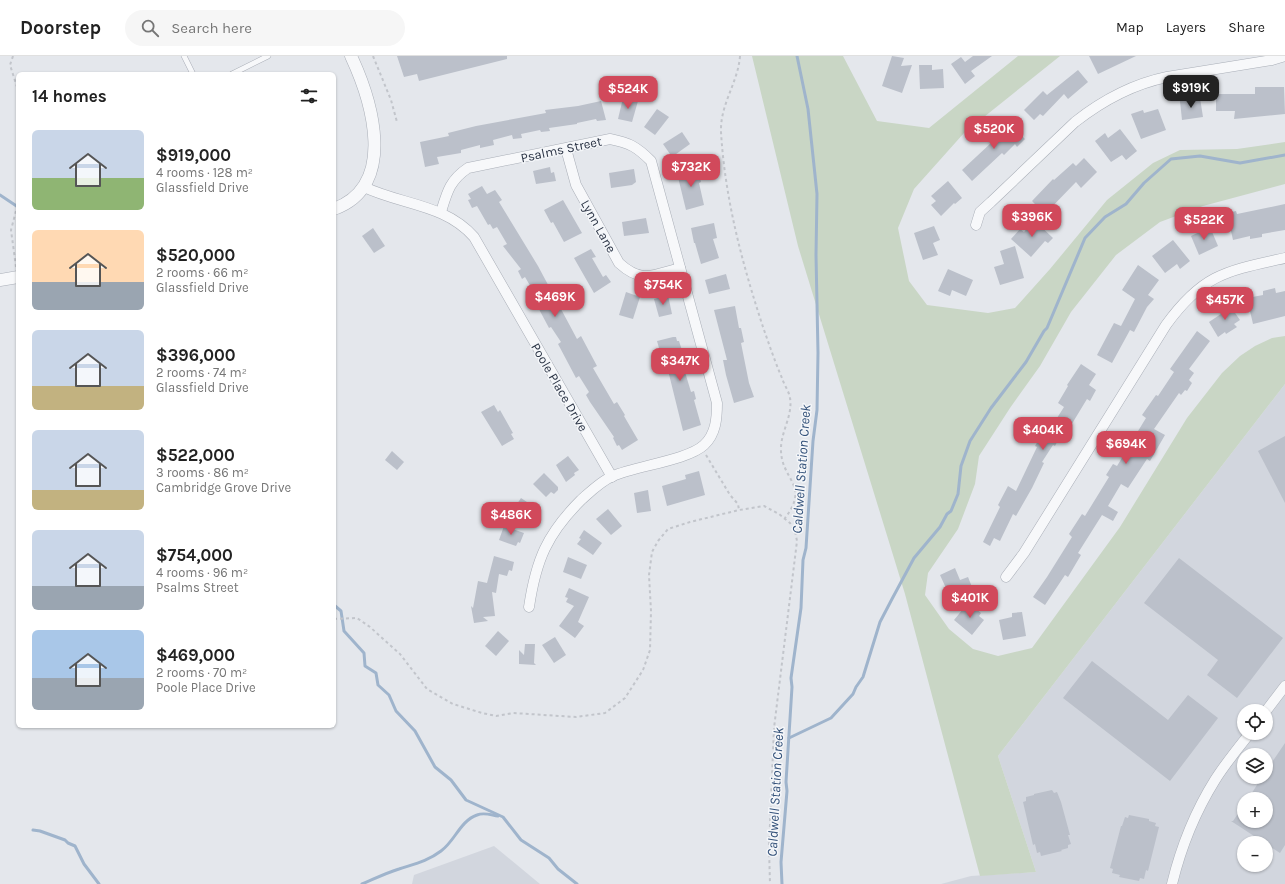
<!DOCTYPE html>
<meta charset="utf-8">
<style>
body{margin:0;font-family:Karla,sans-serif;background:#f6f6f6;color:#222;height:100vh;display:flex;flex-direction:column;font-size:15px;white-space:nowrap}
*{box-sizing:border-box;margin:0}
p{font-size:13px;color:#767676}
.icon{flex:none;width:22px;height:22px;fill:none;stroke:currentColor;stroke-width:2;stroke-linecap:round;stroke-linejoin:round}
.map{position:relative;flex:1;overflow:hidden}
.panel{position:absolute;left:16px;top:16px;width:320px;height:656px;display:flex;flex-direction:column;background:#fff;border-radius:6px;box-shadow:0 1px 3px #0004}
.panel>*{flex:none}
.buttons{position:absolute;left:1237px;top:648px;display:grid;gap:8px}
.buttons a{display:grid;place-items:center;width:36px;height:36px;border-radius:50%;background:#fff;box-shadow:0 1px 3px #0004;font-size:20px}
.price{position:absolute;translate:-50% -34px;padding:0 9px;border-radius:8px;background:#d1495b;color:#fff;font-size:13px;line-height:26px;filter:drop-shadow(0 1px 2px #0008)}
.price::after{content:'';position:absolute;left:50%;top:24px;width:12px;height:9px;margin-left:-6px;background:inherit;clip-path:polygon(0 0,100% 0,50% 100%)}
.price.selected{background:#222;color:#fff}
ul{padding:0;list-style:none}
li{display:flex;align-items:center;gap:12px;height:100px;padding:0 16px}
li span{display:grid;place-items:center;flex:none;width:112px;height:80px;border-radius:6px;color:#555}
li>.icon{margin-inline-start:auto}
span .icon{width:48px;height:48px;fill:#fffc;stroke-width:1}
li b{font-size:17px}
h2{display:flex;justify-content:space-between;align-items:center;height:48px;padding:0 16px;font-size:17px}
header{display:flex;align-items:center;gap:24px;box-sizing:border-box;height:56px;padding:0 20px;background:#fff;border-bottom:1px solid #e0e0e0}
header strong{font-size:19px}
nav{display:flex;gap:22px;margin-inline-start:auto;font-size:14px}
.search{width:280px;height:36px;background:#f6f6f6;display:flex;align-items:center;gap:10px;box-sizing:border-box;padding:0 14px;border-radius:22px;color:#767676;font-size:15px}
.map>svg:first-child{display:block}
</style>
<header>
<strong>Doorstep</strong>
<div class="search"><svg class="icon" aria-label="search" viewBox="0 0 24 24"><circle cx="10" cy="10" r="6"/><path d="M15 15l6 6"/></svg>Search here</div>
<nav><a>Map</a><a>Layers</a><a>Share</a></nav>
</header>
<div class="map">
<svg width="1285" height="828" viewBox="0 0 1285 828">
<rect width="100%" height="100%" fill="#e4e7ec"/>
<g fill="#d2d6de" fill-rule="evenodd">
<path d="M1285,328V828H941L971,820L1036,816L998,700ZM1244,655H1266V677H1244ZM1244,699H1266V721H1244ZM1244,743H1266V765H1244ZM1244,787H1266V809H1244Z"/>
<path d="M494,790L540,828H412L414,819Z"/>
</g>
<path fill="#c9d6c5" d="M752,0H843L877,65L929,72L1018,0H1060L964,77L914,133L898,172L909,225L927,249L988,257L1015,252L1050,213L1107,144L1153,107L1180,94L1237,93L1285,86V128L1203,150L1160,166L1116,199L1071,256L1040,310L1010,352L979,400L975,428L958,473L928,517L925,539L949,573L973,593L998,600L1032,592L1120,471L1187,362L1222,317L1240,300L1255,290L1272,282L1285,280V328L998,700L1036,816L980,820L905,538L798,190Z"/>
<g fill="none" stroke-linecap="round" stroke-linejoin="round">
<g stroke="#9fb4cc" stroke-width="3">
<path d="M0,139L18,151"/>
<path d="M334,549L341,555L344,575L364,597L365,610L376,617L378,629L389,639L396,655L415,675L435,711L451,724L466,744L503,761L521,784L549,802L558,813L577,828"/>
<path d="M789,682L831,662L853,638L856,631L863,621L880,566L892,543L914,502L940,471L947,458L951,455L958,438L961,410L970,385L991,352L1026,306L1044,275L1047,272L1085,182L1105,161L1126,148L1144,127L1171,103L1200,100L1240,107L1285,99"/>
<path d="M33,774L40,775L65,784L68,787L75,790L84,808L99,828"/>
<path d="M362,828C374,823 386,817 399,813C414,808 428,805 441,795C455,785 460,765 477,759C484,756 491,759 498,760"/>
<path d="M782,828L781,806L787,735L786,726L792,631L791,622L801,552L803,504L806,492L813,385L817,354L818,297L816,199L817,138L808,53L797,0"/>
</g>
</g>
<g fill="#bbc0ca">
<path d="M397,0H507V3L419,25L417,18L404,21Z"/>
<path d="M892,0L904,2L901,10L912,9L902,37L882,30Z"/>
<path d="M973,0H992L971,15L975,20L965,28L951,8L961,1L965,6Z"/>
<path d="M1089,0H1136L1098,18Z"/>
<path d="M919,9H932V14L943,13L944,32L920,33Z"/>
<path d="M1078,14L1088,26L1068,43L1064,38L1043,60L1040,58L1034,64L1024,54L1043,35L1047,39Z"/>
<path d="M1255,31H1284L1285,58L1234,63L1235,55H1216V38H1255Z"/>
<path d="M623,42L638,45L632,66L618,63Z"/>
<path d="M1200,42L1203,61L1182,64L1180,45Z"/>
<path d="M601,45L606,64L597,65L596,63L577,67V68L549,72L550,75L541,76L540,74L521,78L522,82L513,83L512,79L493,84L494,89L480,92V89L461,94V97L437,101L439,108L425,111L420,86L449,80L448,77L476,70L546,57L545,54L578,50Z"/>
<path d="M657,53L669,61L655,79L644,71Z"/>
<path d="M1158,53L1166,74L1141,83L1131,58L1143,54L1144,57Z"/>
<path d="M1007,65L1025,83L1017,91L1015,88L1004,99L1002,97L972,125L962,114L991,87L988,84Z"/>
<path d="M1120,73L1137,95L1126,104L1122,99L1111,106L1095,85L1105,77L1108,82Z"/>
<path d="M682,76L690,88L672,101L663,88Z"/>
<path d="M1084,102L1097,116L1081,132L1076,126L1045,158L1032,145L1053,123L1054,124L1073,107L1076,110Z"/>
<path d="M550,111L551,117L554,116L556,125L536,128L533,115Z"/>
<path d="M698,112L701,126L699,127L704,149L686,154L677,117Z"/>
<path d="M634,113L636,126L632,129L611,132L609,117Z"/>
<path d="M948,125L962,142L955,148L954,147L941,160L931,149L936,145L931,140Z"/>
<path d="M482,130L487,138L495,134L502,144L499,146L538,210L577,283L581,280L597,310L593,312L614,348L617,346L625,359L624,360L638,384L622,394L619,389L617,390L613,382L614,381L590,346L586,339L589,336L579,320L576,322L558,288L561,286L551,271L549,272L532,240L535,238L525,221L522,223L518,215L521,213L503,190L507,188L497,171L493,173L490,168L488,169L477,150L472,152L468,144L471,143L468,138Z"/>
<path d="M563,144L582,177L564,186L553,166L551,167L544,154Z"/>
<path d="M1285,148V174L1262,178V181L1250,183V180L1233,184L1227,157L1236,155L1237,158Z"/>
<path d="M646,162L649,177L624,180L622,166Z"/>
<path d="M1034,164L1053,182L1048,187L1045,185L1031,201L1011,183L1020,173L1024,176Z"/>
<path d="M714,167L717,182L713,183L719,202L701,208L695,187H694L691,172Z"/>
<path d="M934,170L940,184L933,187L938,199L923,204L914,177Z"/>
<path d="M1210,171L1218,190L1199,199L1191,180Z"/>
<path d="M373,172L385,190L374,197L362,180Z"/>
<path d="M1173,184L1190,205L1180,213L1177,208L1165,217L1152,200Z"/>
<path d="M1015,190L1024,222L1000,229L994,211L1004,208L1000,195Z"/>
<path d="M591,193L596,201L592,202L603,221L606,219L611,226L594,237L574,202Z"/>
<path d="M1138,209L1159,224L1148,239L1154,243L1147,251L1134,276L1130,274L1112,307L1097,299L1114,267L1121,270L1135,243L1122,234Z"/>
<path d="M948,213L973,224L966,240L952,234L950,240L938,235Z"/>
<path d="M726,218L730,233L709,238L705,224Z"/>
<path d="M1275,232L1276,237L1285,235V260L1253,268L1247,242L1263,239V235Z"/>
<path d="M626,236L640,241L633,263L619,259Z"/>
<path d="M668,239L672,258L659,261L654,243Z"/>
<path d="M1228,247L1240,264L1234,268L1237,271L1226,278L1225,276L1218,281L1209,266L1221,258L1218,253Z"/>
<path d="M735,250L739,272H741L744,286L741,287L749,327L754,341L734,347L726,319L723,304H727L714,254Z"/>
<path d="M1197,275L1210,285L1189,313L1194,317L1189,324L1192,327L1187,335L1185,334L1181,339L1179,337L1154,373L1165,379L1150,405L1147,403L1128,432L1121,428L1108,450L1118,456L1113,465L1102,459L1078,497L1081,499L1068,521L1065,519L1045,549L1033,541L1047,521L1072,481L1069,478L1082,458L1085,460L1109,421L1106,419L1113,408L1117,410L1128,392L1124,389L1130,378L1135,380L1146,362L1142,359L1156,339L1158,340L1174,316L1170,313Z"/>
<path d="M673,281H676L677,285H679L689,316H685L691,336L694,335L696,343L694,344L701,369L683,375L664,298L661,299L657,285Z"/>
<path d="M1081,308L1096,318L1089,329L1096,334L1090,345L1087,343L1070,371L1066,369L1055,390L1053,389L1042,406L1044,407L1032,432L1016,460L1013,458L1000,485L994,482L990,490L983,486L1000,451L998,449L1008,430L1016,435L1037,391L1035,390L1047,370L1050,373L1064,351L1058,347L1068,330L1067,329Z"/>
<path d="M494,349L498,356L500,354L513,377L511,378L514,383L502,390L481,356Z"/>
<path d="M1285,380V447L1258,395Z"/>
<path d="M392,395L404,406L397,414L385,404Z"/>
<path d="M568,400L579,414L574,417L575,419L566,426L556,409Z"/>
<path d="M699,415L705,439L667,450L662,430L686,423L685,419Z"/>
<path d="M544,417L558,431V434L554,438L551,436L546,441L533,428Z"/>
<path d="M648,434L651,455L637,457L634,437Z"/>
<path d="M521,442L539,454L529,465L513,454Z"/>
<path d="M608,453L622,470L611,479L596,463Z"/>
<path d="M504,470L524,477L520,487L518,486L516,490L499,484Z"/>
<path d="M584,474L602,487L593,499L577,488L581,483L579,482Z"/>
<path d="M494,500L514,506L512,515L509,514L507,520L499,518L496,537L492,536L495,560L483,561L488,565L474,567L471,550L473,552L478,525L487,527Z"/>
<path d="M568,501L587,509L581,523L563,516Z"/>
<path d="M1179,502L1283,582L1237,642L1207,619L1218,604L1144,547Z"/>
<path d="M955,512L960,524L968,521L972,531L950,541L940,519Z"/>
<path d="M569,532L589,541L578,566L584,570L575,582L559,570L574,550L566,546L568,542L565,541Z"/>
<path d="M968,547L981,557L979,560L984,564L972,579L954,564Z"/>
<path d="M1022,556L1026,580L1003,584L999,564L1012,561V557Z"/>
<path d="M498,575L509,585L496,600L485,590Z"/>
<path d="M555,581L566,599L554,607L542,589Z"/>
<path d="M525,588H535L534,607L536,609L519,608V594L524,599Z"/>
<path d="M1092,605L1168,664L1188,639L1218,662L1170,725L1063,642Z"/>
<path d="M1285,687V789L1280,797L1231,765H1233L1244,749V765H1266V743H1248L1262,721H1266V715Z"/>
<path d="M1052,734L1054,737L1057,736L1061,746L1070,779H1068L1071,788L1068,789V792L1061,794L1062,795L1041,800L1040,796L1037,797L1035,788L1033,789L1023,746L1026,745V741L1034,739V738Z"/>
<path d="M1129,759L1149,763V765L1156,767L1155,770L1159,771L1148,815L1146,814L1144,823L1140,822L1139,825L1119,821L1120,819L1112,817L1113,813L1110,812L1121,770H1122L1125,761L1128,762Z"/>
</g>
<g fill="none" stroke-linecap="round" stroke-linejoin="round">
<defs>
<g id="service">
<path d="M184,0L193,18"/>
<path d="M232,18L268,0"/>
</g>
<g id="minor">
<path d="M566,93L576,129L619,207C642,228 653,219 680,212"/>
<path d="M364,131C402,149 445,148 474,181L612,421"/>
<path d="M441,156C447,136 450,124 468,112L610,83C630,87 637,91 651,105L717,347C717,362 716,378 704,389C688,404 636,410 613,420C601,425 590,436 581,444C547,478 536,504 529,551"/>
<path d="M976,169L980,156L991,146L1075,66C1103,44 1133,28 1167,21L1272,4L1285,0"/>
<path d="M1006,521L1024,497L1166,269C1203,218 1226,215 1285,202"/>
<path d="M1266,655L1285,630"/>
<path d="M1172,828C1181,791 1195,756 1215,724C1225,708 1238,692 1250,677"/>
</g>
<g id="tertiary">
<path d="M334,153C398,130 372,45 351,0"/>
<path d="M0,224L18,221"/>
</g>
</defs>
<use href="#service" stroke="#a9aeb7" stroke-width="6"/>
<use href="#minor" stroke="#a9aeb7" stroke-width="11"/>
<use href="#tertiary" stroke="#a9aeb7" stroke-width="13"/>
<g stroke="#c2c5cb" stroke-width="2" stroke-dasharray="3 3" stroke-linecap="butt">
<path d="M13,0L10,9L18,34"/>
<path d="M373,0L391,44L397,66"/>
<path d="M740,0C738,27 720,48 721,76C725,143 742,207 763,271C769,288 775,306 782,322C784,329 789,335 790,342C793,359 781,376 781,392C780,424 811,428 785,462"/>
<path d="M16,211L11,174L18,147"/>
<path d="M706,399L730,439L738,448L739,454"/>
<path d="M334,563L357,562L370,571L400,598L427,633L453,648L482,657L496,660L513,657L576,661L605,657L625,642L643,614L650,594L651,555L649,519L652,496L658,485L668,473L690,466L739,454L764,450L779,458L790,467L795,475L797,485L774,672L769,792L770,828"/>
</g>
<use href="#service" stroke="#f7f8fa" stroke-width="5"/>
<use href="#minor" stroke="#f7f8fa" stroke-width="10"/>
<use href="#tertiary" stroke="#f7f8fa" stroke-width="12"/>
</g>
<g text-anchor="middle" stroke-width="3" stroke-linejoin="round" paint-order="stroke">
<g font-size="13" fill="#2b3445" stroke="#f4f6f9">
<text transform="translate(561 93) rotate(-12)" y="5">Psalms Street</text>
<text transform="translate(599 170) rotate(61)" y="5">Lynn Lane</text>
<text transform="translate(560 331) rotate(60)" y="5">Poole Place Drive</text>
</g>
<g font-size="14" font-style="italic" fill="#34527a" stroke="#f4f6f9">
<text transform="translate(801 413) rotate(-86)" y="5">Caldwell Station Creek</text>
<text transform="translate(775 736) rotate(-87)" y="5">Caldwell Station Creek</text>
</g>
</g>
</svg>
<div class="buttons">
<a><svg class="icon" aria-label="locate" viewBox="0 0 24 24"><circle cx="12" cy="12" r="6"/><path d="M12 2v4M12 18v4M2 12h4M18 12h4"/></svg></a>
<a><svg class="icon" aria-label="layers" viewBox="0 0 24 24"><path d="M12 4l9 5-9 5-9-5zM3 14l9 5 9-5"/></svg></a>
<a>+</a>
<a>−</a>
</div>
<b class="price selected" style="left:1191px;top:53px">$919K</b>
<b class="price" style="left:628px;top:54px">$524K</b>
<b class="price" style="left:994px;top:94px">$520K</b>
<b class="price" style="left:691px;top:132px">$732K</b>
<b class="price" style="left:1032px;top:182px">$396K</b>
<b class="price" style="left:1204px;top:185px">$522K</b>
<b class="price" style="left:663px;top:250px">$754K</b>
<b class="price" style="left:555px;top:262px">$469K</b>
<b class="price" style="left:1225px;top:265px">$457K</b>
<b class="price" style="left:680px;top:326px">$347K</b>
<b class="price" style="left:1043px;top:395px">$404K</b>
<b class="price" style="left:1126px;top:409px">$694K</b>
<b class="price" style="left:511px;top:480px">$486K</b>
<b class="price" style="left:970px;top:563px">$401K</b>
<section class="panel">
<h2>14 homes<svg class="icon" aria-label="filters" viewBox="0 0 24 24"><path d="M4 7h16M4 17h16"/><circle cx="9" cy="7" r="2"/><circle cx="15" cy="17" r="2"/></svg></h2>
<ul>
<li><span style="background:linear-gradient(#c9d6e8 60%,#8fb573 0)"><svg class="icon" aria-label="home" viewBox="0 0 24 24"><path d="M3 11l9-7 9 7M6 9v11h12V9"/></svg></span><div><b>$919,000</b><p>4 rooms · 128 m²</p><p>Glassfield Drive</p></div></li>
<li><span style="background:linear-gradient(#ffd9b3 65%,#9aa5b1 0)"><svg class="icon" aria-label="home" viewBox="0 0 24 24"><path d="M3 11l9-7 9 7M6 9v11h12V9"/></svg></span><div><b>$520,000</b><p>2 rooms · 66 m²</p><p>Glassfield Drive</p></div></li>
<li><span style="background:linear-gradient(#c9d6e8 70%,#c2b280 0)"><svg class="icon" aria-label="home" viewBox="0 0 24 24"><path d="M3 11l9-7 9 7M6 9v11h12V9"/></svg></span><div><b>$396,000</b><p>2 rooms · 74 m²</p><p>Glassfield Drive</p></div></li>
<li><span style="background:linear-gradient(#c9d6e8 75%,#c2b280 0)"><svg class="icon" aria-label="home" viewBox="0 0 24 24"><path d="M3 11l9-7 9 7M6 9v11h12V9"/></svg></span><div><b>$522,000</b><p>3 rooms · 86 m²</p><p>Cambridge Grove Drive</p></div></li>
<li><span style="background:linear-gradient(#c9d6e8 70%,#9aa5b1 0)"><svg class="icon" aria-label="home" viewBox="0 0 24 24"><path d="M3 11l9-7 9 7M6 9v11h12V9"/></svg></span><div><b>$754,000</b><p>4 rooms · 96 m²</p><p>Psalms Street</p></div></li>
<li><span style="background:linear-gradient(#a9c7e8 60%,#9aa5b1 0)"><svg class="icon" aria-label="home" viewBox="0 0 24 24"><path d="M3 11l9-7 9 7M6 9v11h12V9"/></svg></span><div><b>$469,000</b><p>2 rooms · 70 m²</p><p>Poole Place Drive</p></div></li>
</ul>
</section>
</div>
